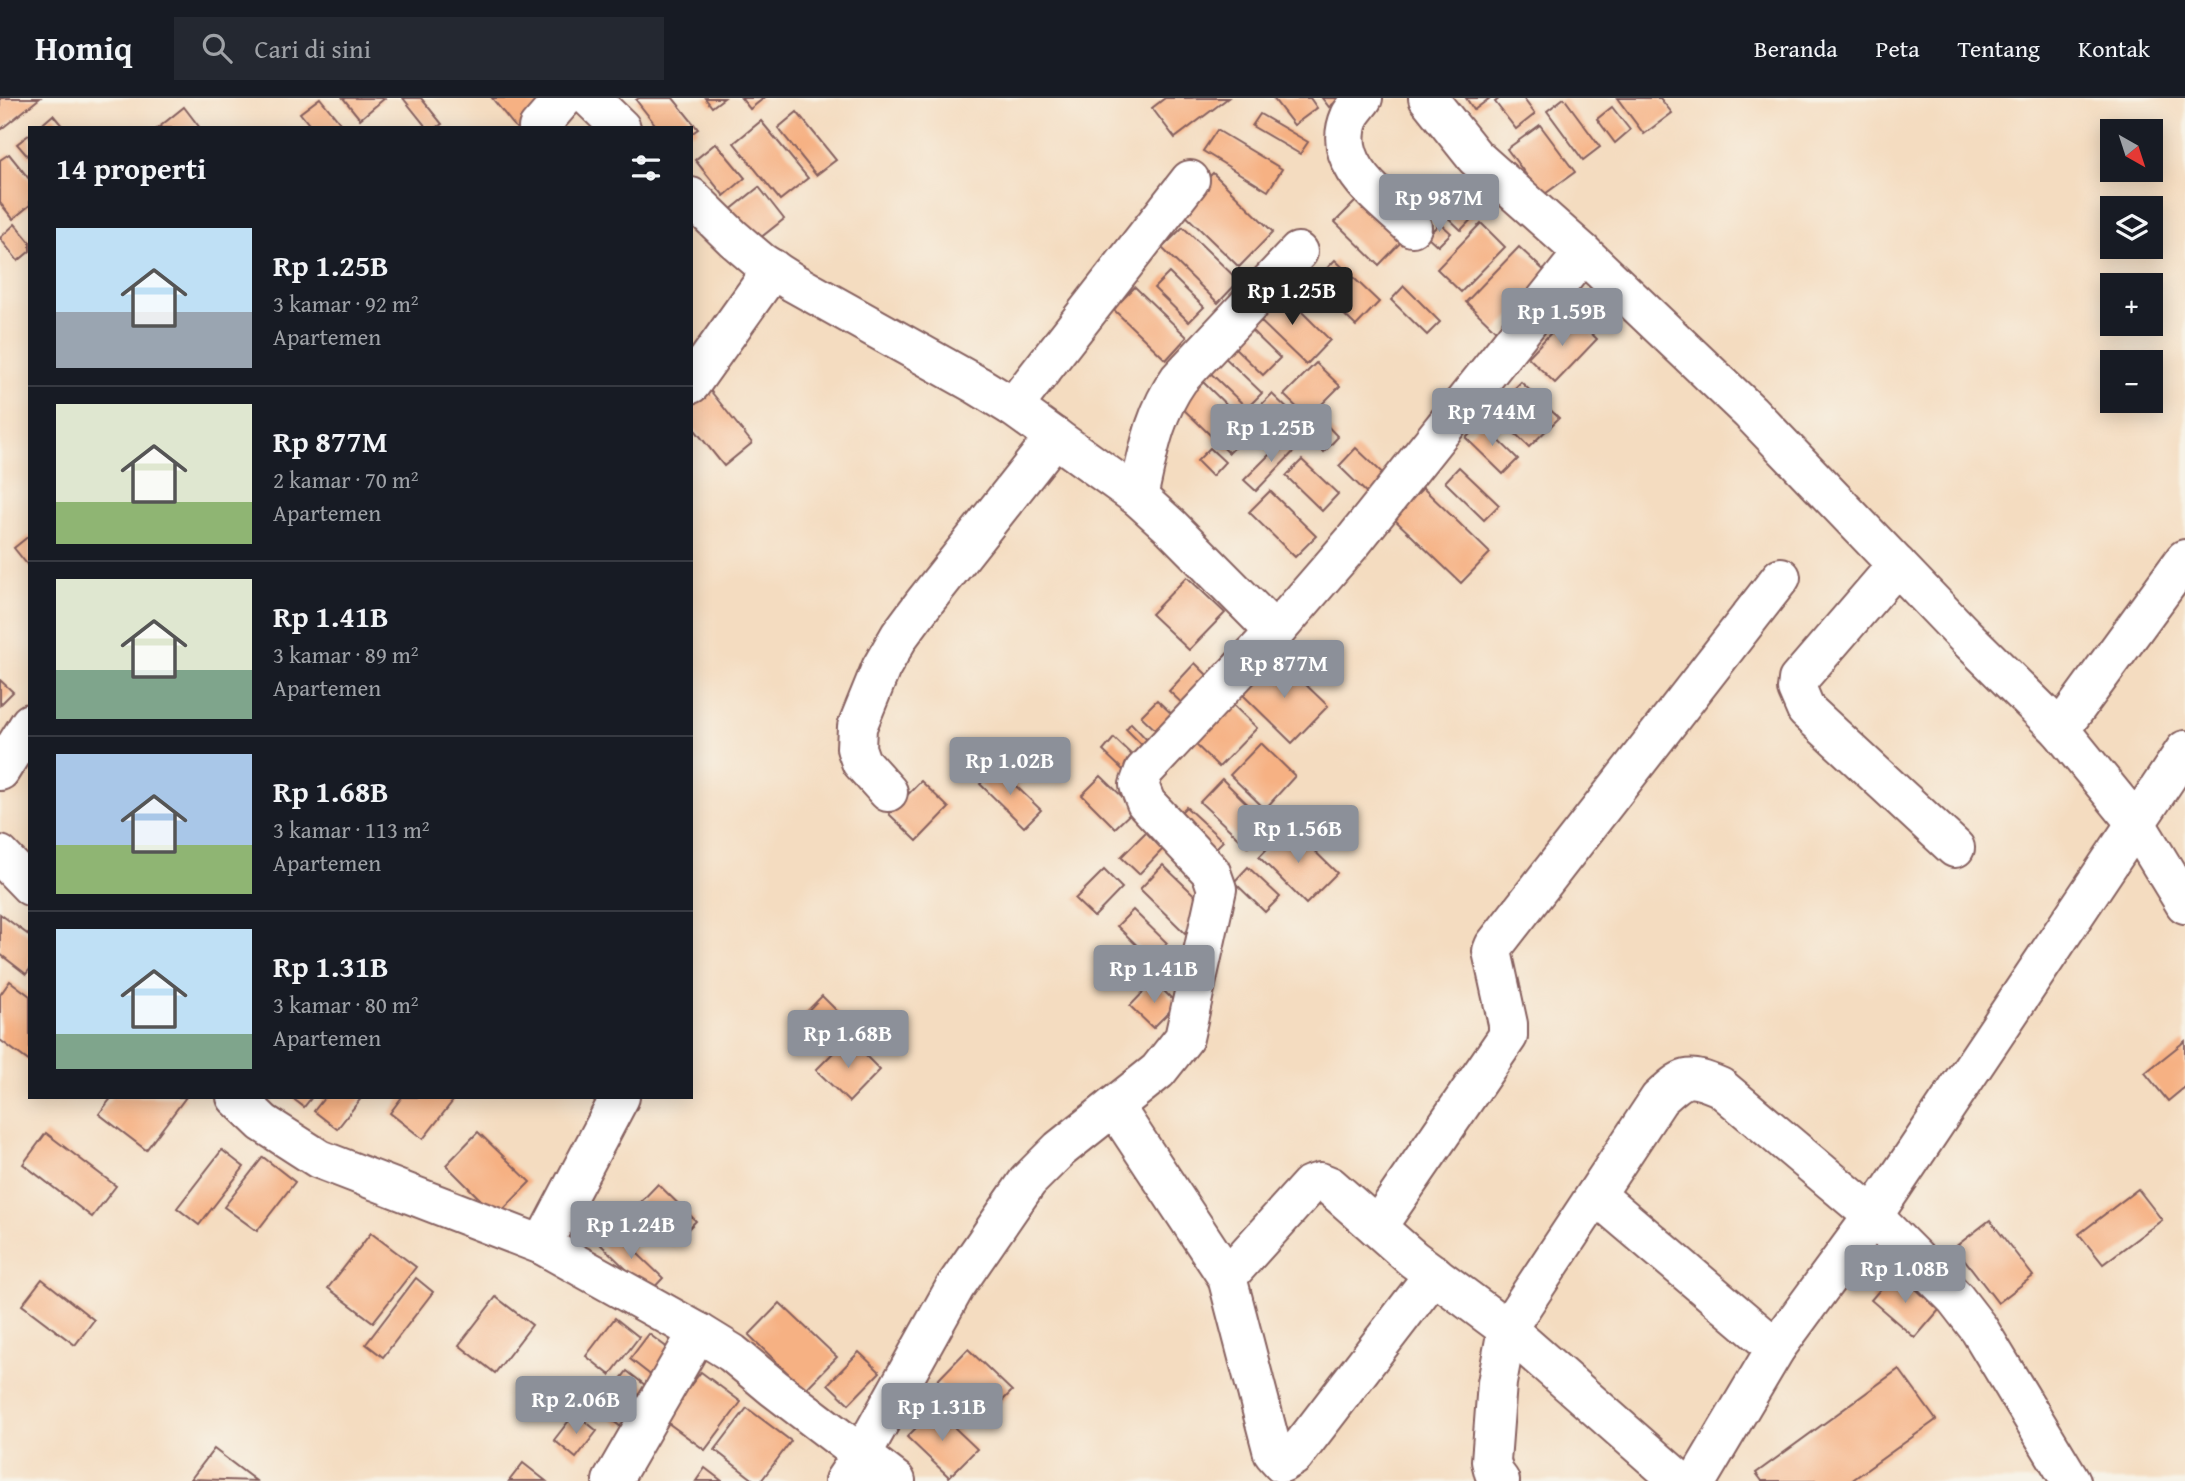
<!DOCTYPE html>
<html lang="id">
<meta charset="utf-8">
<style>
body{margin:0;font-family:"Gentium Book Plus",serif;background:#242831;color:#f1f3f6;height:100vh;display:flex;flex-direction:column;font-size:26px;white-space:nowrap}
*{box-sizing:border-box;margin:0}
p{font-size:23px;color:#9ea1a6}
.icon{flex:none;width:38px;height:38px;fill:none;stroke:currentColor;stroke-width:2;stroke-linecap:round;stroke-linejoin:round}
.map{position:relative;flex:1;overflow:hidden}
.sheet{position:absolute;left:28px;top:28px;width:665px;height:973px;display:flex;flex-direction:column;background:#171b24;border-radius:0px;box-shadow:0 4px 18px #0003}
.sheet>*{flex:none}
.needle{width:46px;rotate:141deg}
.tools{position:absolute;left:2100px;top:21px;display:grid;gap:14px}
.tools a{display:grid;place-items:center;width:63px;height:63px;border-radius:0px;background:#171b24;box-shadow:0 4px 18px #0003;font-size:35px}
.price{position:absolute;translate:-50% -60px;padding:0 16px;border-radius:7px;background:#8c9099;color:#fff;font-size:23px;line-height:46px;filter:drop-shadow(0 2px 4px #0008)}
.price::after{content:'';position:absolute;left:50%;top:42px;width:21px;height:16px;margin-left:-10px;background:inherit;clip-path:polygon(0 0,100% 0,50% 100%)}
.price.active{background:#222;color:#fff}
ul{padding:0;list-style:none}
li{display:flex;align-items:center;gap:21px;height:175px;padding:0 28px}
li+li{border-top:2px solid #363941}
li span{display:grid;place-items:center;flex:none;width:196px;height:140px;border-radius:0px;color:#555}
li>.icon{margin-inline-start:auto}
span .icon{width:84px;height:84px;fill:#fffc;stroke-width:1}
li b{font-size:30px}
h2{display:flex;justify-content:space-between;align-items:center;height:84px;padding:0 28px;font-size:30px}
header{display:flex;align-items:center;gap:42px;box-sizing:border-box;height:98px;padding:0 35px;background:#171b24;border-bottom:2px solid #363941}
header strong{font-size:33px}
nav{display:flex;gap:38px;margin-inline-start:auto;font-size:24px}
.search{width:490px;height:63px;background:#242831;display:flex;align-items:center;gap:18px;box-sizing:border-box;padding:0 24px;border-radius:0px;color:#9ea1a6;font-size:26px}
.map>svg:first-child{display:block}
</style>
<header>
<strong>Homiq</strong>
<div class="search"><svg class="icon" aria-label="search" viewBox="0 0 24 24"><circle cx="10" cy="10" r="6"/><path d="M15 15l6 6"/></svg>Cari di sini</div>
<nav><a>Beranda</a><a>Peta</a><a>Tentang</a><a>Kontak</a></nav>
</header>
<div class="map">
<svg width="2185" height="1383" viewBox="0 0 2185 1383">
<rect width="100%" height="100%" fill="#f7f3e8"/>
<filter id="ink" filterUnits="userSpaceOnUse"><feTurbulence type="fractalNoise" baseFrequency=".0143" numOctaves="2"/><feDisplacementMap in="SourceGraphic" scale="14" xChannelSelector="R" yChannelSelector="G"/><feConvolveMatrix kernelMatrix="1 2 1 2 8 2 1 2 1" color-interpolation-filters="sRGB"/></filter>
<filter id="wash" filterUnits="userSpaceOnUse"><feTurbulence type="fractalNoise" baseFrequency=".00686" numOctaves="4" result="noise"/><feDisplacementMap in="SourceGraphic" scale="28" xChannelSelector="R" yChannelSelector="G"/><feGaussianBlur stdDeviation="1.57" result="paint"/><feColorMatrix in="noise" values="0 0 0 0 0 0 0 0 0 0 0 0 0 0 0 0 0 1.4 0 .05"/><feComposite in="paint" operator="in"/></filter>
<g filter="url(#wash)">
<rect width="100%" height="100%" fill="#f4dcc0"/>
<g id="blocks">
<g fill="#f6b183">
<path d="M0,0H40L0,32Z"/>
<path d="M320,0L344,30H312L300,15Z"/>
<path d="M343,0H385L360,21Z"/>
<path d="M403,0H421L442,26L436,30H427Z"/>
<path d="M492,0H542L524,30H516Z"/>
<path d="M639,0H673L698,31L691,36V30H658L636,2Z"/>
<path d="M705,0H724L712,9Z"/>
<path d="M741,0H764L750,11Z"/>
<path d="M1165,0H1228L1175,40L1152,10Z"/>
<path d="M1273,0H1310L1317,10L1294,27Z"/>
<path d="M1322,0H1341L1329,9Z"/>
<path d="M1466,0H1490L1474,12Z"/>
<path d="M1500,0H1523L1535,16L1516,31L1495,4Z"/>
<path d="M1564,0L1600,49L1583,62L1547,13Z"/>
<path d="M1617,0H1660L1672,15L1644,36Z"/>
<path d="M184,9L200,30H158Z"/>
<path d="M1612,9L1630,32L1615,45L1597,21Z"/>
<path d="M797,14L836,62L816,77L778,30Z"/>
<path d="M1260,16L1308,44L1300,56L1252,28Z"/>
<path d="M53,17L64,30H38Z"/>
<path d="M761,23L808,80L780,102L734,45Z"/>
<path d="M1540,27L1575,74L1542,98L1507,51Z"/>
<path d="M1217,32L1282,71L1268,93L1203,53Z"/>
<path d="M30,36V61L17,46Z"/>
<path d="M716,45L745,80L724,98L695,62Z"/>
<path d="M9,56L30,82V107L13,121L0,105V62Z"/>
<path d="M1213,75L1273,134L1239,169L1178,110Z"/>
<path d="M759,89L784,121L755,144L729,113Z"/>
<path d="M1460,91L1481,111L1461,132L1440,112Z"/>
<path d="M1360,99L1404,141L1379,167L1335,124Z"/>
<path d="M1440,125L1451,135L1438,148L1427,138Z"/>
<path d="M1481,125L1505,149L1461,194L1437,171Z"/>
<path d="M15,126L30,144V153L18,163L0,140Z"/>
<path d="M1183,129L1239,183L1218,205L1162,150Z"/>
<path d="M1519,149L1550,178L1496,233L1466,204Z"/>
<path d="M1335,162L1379,204L1356,228L1312,186Z"/>
<path d="M1169,175L1204,209L1189,224L1154,190Z"/>
<path d="M1404,188L1440,224L1427,237L1391,202Z"/>
<path d="M1135,189L1187,239L1166,262L1113,211Z"/>
<path d="M1278,190L1330,242L1306,267L1253,216Z"/>
<path d="M1570,215L1597,241L1555,285L1528,259Z"/>
<path d="M1246,227L1280,260L1263,277L1229,244Z"/>
<path d="M1216,251L1262,295L1247,310L1201,266Z"/>
<path d="M1316,265L1340,288L1308,320L1284,297Z"/>
<path d="M1202,283L1252,332L1229,355L1178,306Z"/>
<path d="M1521,284L1559,320L1529,349L1492,313Z"/>
<path d="M709,291L752,345L724,368L691,327V306Z"/>
<path d="M1272,296L1294,317L1282,331L1259,309Z"/>
<path d="M1319,319L1338,339L1324,354L1304,335Z"/>
<path d="M1481,325L1518,361L1503,376L1466,340Z"/>
<path d="M1287,339L1298,349L1256,393L1244,382Z"/>
<path d="M1210,350L1225,364L1212,378L1197,363Z"/>
<path d="M1356,350L1394,386L1377,405L1339,368Z"/>
<path d="M1302,362L1338,396L1322,413L1286,378Z"/>
<path d="M1459,369L1499,407L1484,422L1445,384Z"/>
<path d="M1423,390L1490,455L1461,485L1393,420Z"/>
<path d="M1270,393L1316,438L1295,459L1249,414Z"/>
<path d="M30,437V470L14,450Z"/>
<path d="M1187,479L1225,515L1189,552L1151,516Z"/>
<path d="M1276,558L1328,608L1292,645L1241,595Z"/>
<path d="M1195,565L1215,585L1189,612L1169,593Z"/>
<path d="M0,582L13,594L0,607Z"/>
<path d="M1157,602L1178,622L1162,638L1141,618Z"/>
<path d="M1229,603L1257,630L1219,669L1191,642Z"/>
<path d="M1131,625L1150,645L1145,650L1126,631Z"/>
<path d="M1114,640L1135,660L1123,672L1103,653Z"/>
<path d="M1261,645L1295,678L1265,711L1230,677Z"/>
<path d="M996,669L1041,712L1024,729L980,686Z"/>
<path d="M1101,678L1135,711L1115,730L1082,697Z"/>
<path d="M1222,681L1269,727L1248,749L1200,704Z"/>
<path d="M921,683L949,710L917,743L889,716Z"/>
<path d="M1186,709L1223,743L1209,757L1173,722Z"/>
<path d="M1289,728L1337,775L1306,806L1259,759Z"/>
<path d="M1147,733L1164,750L1139,776L1121,759Z"/>
<path d="M1163,767L1209,811L1185,835L1140,791Z"/>
<path d="M1248,769L1280,799L1265,814L1234,784Z"/>
<path d="M1104,772L1122,790L1094,819L1075,801Z"/>
<path d="M1133,812L1167,845L1152,862L1117,828Z"/>
<path d="M0,816L30,838V871L26,876L0,856Z"/>
<path d="M10,883L30,898V964L0,942V897Z"/>
<path d="M1154,883L1177,906L1153,930L1130,908Z"/>
<path d="M822,898L846,922L817,951L793,928Z"/>
<path d="M848,940L880,972L849,1004L816,972Z"/>
<path d="M2185,943V989L2168,1003L2145,975Z"/>
<path d="M112,999H186L146,1052L99,1016Z"/>
<path d="M291,999H312L304,1009Z"/>
<path d="M325,999H362L337,1031L314,1013Z"/>
<path d="M402,999H456L423,1041L390,1015Z"/>
<path d="M478,1034L530,1084L497,1118L446,1067Z"/>
<path d="M46,1035L116,1088L92,1119L23,1066Z"/>
<path d="M222,1052L244,1069L199,1127L177,1110Z"/>
<path d="M263,1059L295,1084L257,1133L224,1109Z"/>
<path d="M658,1086L696,1123L674,1145L636,1109Z"/>
<path d="M2138,1091L2162,1122L2103,1166L2079,1136Z"/>
<path d="M1990,1122L2033,1178L1998,1205L1955,1149Z"/>
<path d="M612,1131L663,1180L650,1194L599,1145Z"/>
<path d="M371,1135L416,1169L373,1224L328,1190Z"/>
<path d="M1896,1173L1939,1212L1915,1240L1871,1202Z"/>
<path d="M416,1180L433,1194L383,1259L366,1246Z"/>
<path d="M42,1181L94,1222L75,1247L22,1207Z"/>
<path d="M496,1199L532,1227L495,1275L459,1247Z"/>
<path d="M780,1205L837,1259L805,1292L749,1237Z"/>
<path d="M615,1220L639,1239L610,1277L586,1258Z"/>
<path d="M649,1236L677,1257L657,1282L630,1261Z"/>
<path d="M968,1251L1012,1293L981,1325L937,1283Z"/>
<path d="M859,1254L880,1274L849,1306L828,1286Z"/>
<path d="M1899,1271L1936,1322L1851,1383H1762L1756,1375Z"/>
<path d="M627,1273L650,1291L621,1329L598,1311Z"/>
<path d="M701,1274L741,1304L705,1352L664,1322Z"/>
<path d="M747,1310L791,1343L761,1383H755L715,1352Z"/>
<path d="M935,1311L977,1351L949,1379L907,1339Z"/>
<path d="M575,1315L597,1333L576,1360L554,1342Z"/>
<path d="M214,1351L256,1383L191,1381Z"/>
<path d="M523,1365L546,1383H509Z"/>
<path d="M705,1370L722,1383H696Z"/>
</g>
</g>
</g>
<g filter="url(#ink)">
<use href="#blocks" fill-opacity="0" stroke="#86615f" stroke-width="2"/>
<g fill="none" stroke-linecap="round" stroke-linejoin="round">
<defs>
<g id="street">
<path d="M590,0L621,30"/>
<path d="M1363,0C1359,6 1353,12 1350,18C1329,66 1382,100 1412,129"/>
<path d="M1428,0L1475,59L1583,155L1750,314L1965,538L2060,632L2135,724L2185,806"/>
<path d="M538,30L564,0"/>
<path d="M691,99L733,140L761,164L794,185L977,287L1013,309L1138,399L1171,429L1275,534"/>
<path d="M691,286L773,171"/>
<path d="M1013,309L1190,82"/>
<path d="M1138,399C1148,356 1153,318 1179,281L1298,154"/>
<path d="M1897,467L1798,582L1797,591L1806,612L1955,750"/>
<path d="M2060,632L2185,461"/>
<path d="M0,673L30,625"/>
<path d="M888,694L861,664L856,650L857,629L881,570L900,537L923,506L1055,339"/>
<path d="M0,757L30,788"/>
<path d="M236,999L263,1025L319,1061L542,1147L698,1234L732,1255L774,1290L896,1383"/>
<path d="M1114,1008L1227,1179L1273,1355L1282,1365L1294,1358L1434,1176"/>
<path d="M1596,1097L1776,1250"/>
<path d="M1377,1129L1508,938V926L1492,853L1494,848L1781,479"/>
<path d="M542,1147L620,999"/>
<path d="M1227,1179L1310,1087L1320,1084L1330,1088L1413,1161L1507,1231L1680,1383"/>
<path d="M612,1383L698,1234"/>
<path d="M844,1383L862,1356L955,1189L1028,1083L1060,1051L1158,973L1184,940L1217,791L1211,774L1146,705L1139,687L1144,673L1275,534L1352,445L1583,155"/>
<path d="M1500,1383L1494,1375L1491,1363L1497,1285L1507,1231L1659,1001C1684,978 1687,975 1720,989L1873,1118L1955,1200L1979,1231L2071,1383"/>
<path d="M1697,1383L1776,1250L1873,1118L2185,652"/>
</g>
</defs>
<use href="#street" stroke="#86615f" stroke-width="42"/>
<use href="#street" stroke="#fff" stroke-width="38"/>
</g>
</g>
</svg>
<div class="tools">
<a><svg class="needle" viewBox="-14 -14 28 28"><path d="M0-13l5 13h-10z" fill="#e53935"/><path d="M0 13l5-13h-10z" fill="#9ea1a6"/></svg></a>
<a><svg class="icon" aria-label="layers" viewBox="0 0 24 24"><path d="M12 4l9 5-9 5-9-5zM3 14l9 5 9-5"/></svg></a>
<a>+</a>
<a>−</a>
</div>
<b class="price" style="left:1439px;top:136px">Rp 987M</b>
<b class="price active" style="left:1292px;top:229px">Rp 1.25B</b>
<b class="price" style="left:1562px;top:250px">Rp 1.59B</b>
<b class="price" style="left:1492px;top:350px">Rp 744M</b>
<b class="price" style="left:1271px;top:366px">Rp 1.25B</b>
<b class="price" style="left:1284px;top:602px">Rp 877M</b>
<b class="price" style="left:1010px;top:699px">Rp 1.02B</b>
<b class="price" style="left:1298px;top:767px">Rp 1.56B</b>
<b class="price" style="left:1154px;top:907px">Rp 1.41B</b>
<b class="price" style="left:848px;top:972px">Rp 1.68B</b>
<b class="price" style="left:631px;top:1163px">Rp 1.24B</b>
<b class="price" style="left:1905px;top:1207px">Rp 1.08B</b>
<b class="price" style="left:576px;top:1338px">Rp 2.06B</b>
<b class="price" style="left:942px;top:1345px">Rp 1.31B</b>
<section class="sheet">
<h2>14 properti<svg class="icon" aria-label="filters" viewBox="0 0 24 24"><path d="M4 7h16M4 17h16"/><circle cx="9" cy="7" r="2"/><circle cx="15" cy="17" r="2"/></svg></h2>
<ul>
<li><span style="background:linear-gradient(#bfe0f5 60%,#9aa5b1 0)"><svg class="icon" aria-label="home" viewBox="0 0 24 24"><path d="M3 11l9-7 9 7M6 9v11h12V9"/></svg></span><div><b>Rp 1.25B</b><p>3 kamar · 92 m²</p><p>Apartemen</p></div></li>
<li><span style="background:linear-gradient(#dfe7d0 70%,#8fb573 0)"><svg class="icon" aria-label="home" viewBox="0 0 24 24"><path d="M3 11l9-7 9 7M6 9v11h12V9"/></svg></span><div><b>Rp 877M</b><p>2 kamar · 70 m²</p><p>Apartemen</p></div></li>
<li><span style="background:linear-gradient(#dfe7d0 65%,#7fa58c 0)"><svg class="icon" aria-label="home" viewBox="0 0 24 24"><path d="M3 11l9-7 9 7M6 9v11h12V9"/></svg></span><div><b>Rp 1.41B</b><p>3 kamar · 89 m²</p><p>Apartemen</p></div></li>
<li><span style="background:linear-gradient(#a9c7e8 65%,#8fb573 0)"><svg class="icon" aria-label="home" viewBox="0 0 24 24"><path d="M3 11l9-7 9 7M6 9v11h12V9"/></svg></span><div><b>Rp 1.68B</b><p>3 kamar · 113 m²</p><p>Apartemen</p></div></li>
<li><span style="background:linear-gradient(#bfe0f5 75%,#7fa58c 0)"><svg class="icon" aria-label="home" viewBox="0 0 24 24"><path d="M3 11l9-7 9 7M6 9v11h12V9"/></svg></span><div><b>Rp 1.31B</b><p>3 kamar · 80 m²</p><p>Apartemen</p></div></li>
</ul>
</section>
</div>
